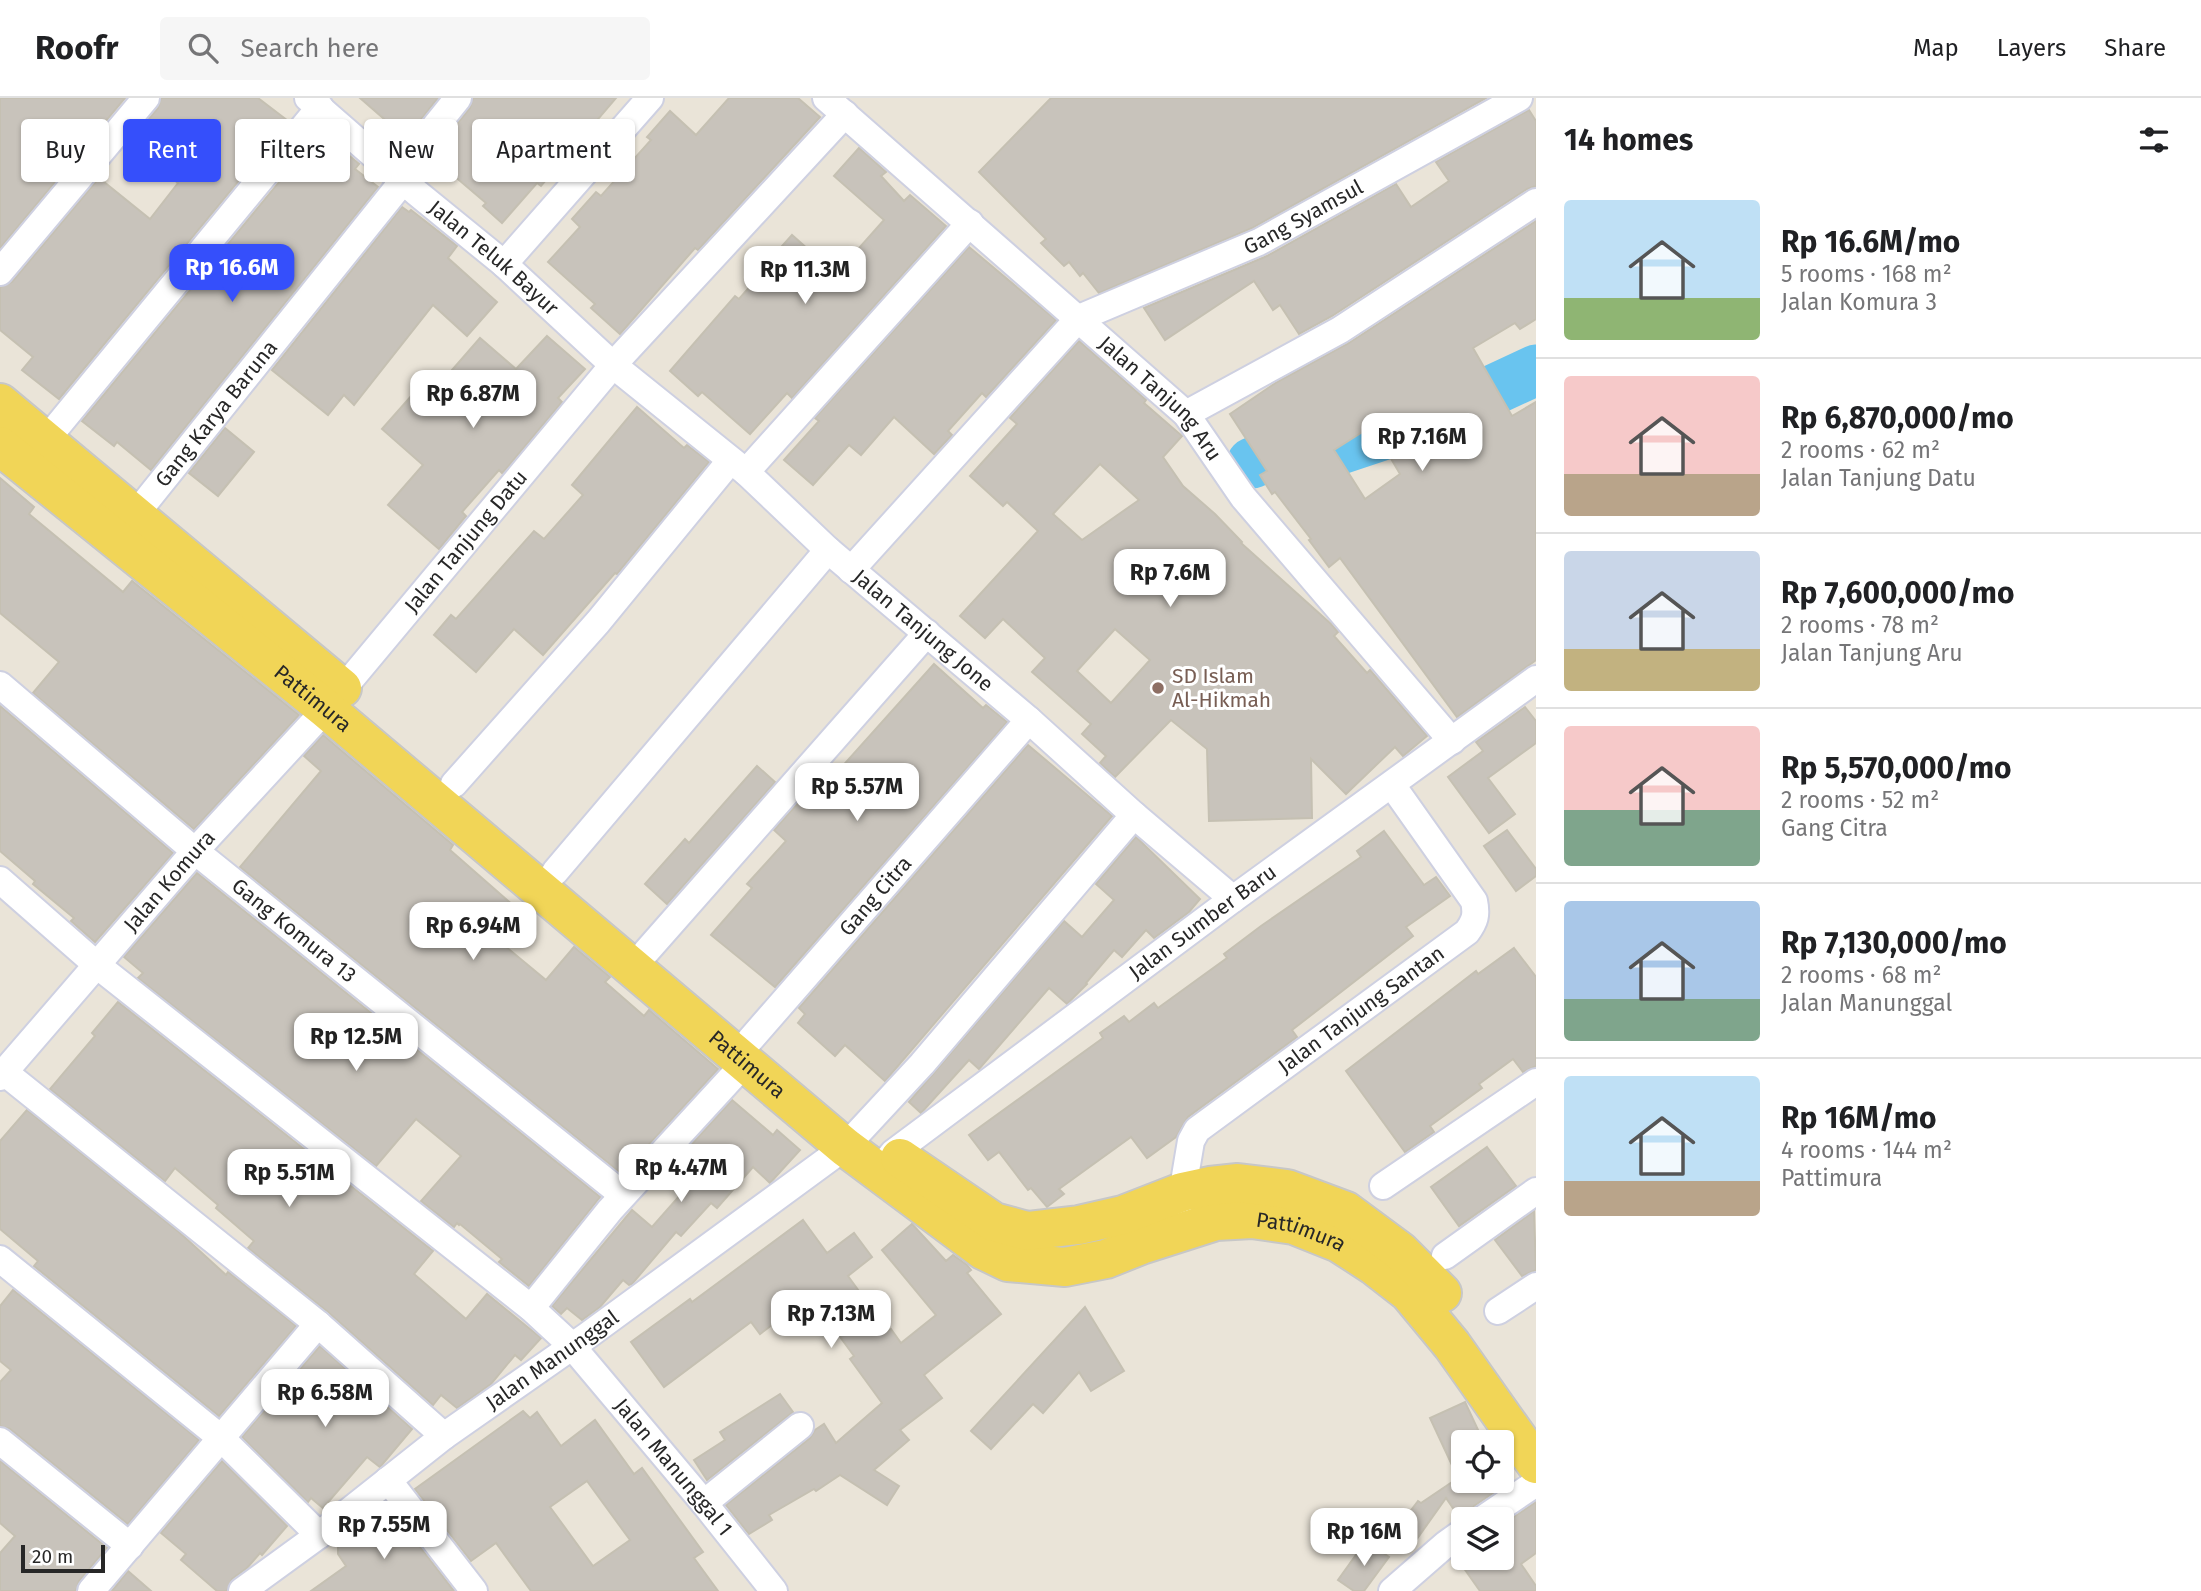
<!DOCTYPE html>
<meta charset="utf-8">
<style>
body{margin:0;font-family:"Fira Sans",sans-serif;background:#f6f6f6;color:#202124;height:100vh;display:flex;flex-direction:column;font-size:26px;white-space:nowrap}
*{box-sizing:border-box;margin:0}
p{font-size:23px;color:#757577}
.icon{flex:none;width:38px;height:38px;fill:none;stroke:currentColor;stroke-width:2;stroke-linecap:round;stroke-linejoin:round}
.map{position:relative;flex:1;overflow:hidden}
.details{display:flex;flex-direction:column;background:#fff;width:665px}
.details>*{flex:none}
.hud{position:absolute;left:21px;top:21px;width:665px;height:63px;display:flex;gap:14px}
.buttons{position:absolute;left:1451px;top:1332px;display:grid;gap:14px}
.buttons a{display:grid;place-items:center;width:63px;height:63px;border-radius:7px;background:#fff;box-shadow:0 2px 5px #0004;font-size:35px}
.scale{position:absolute;left:21px;bottom:18px;width:84px;box-sizing:border-box;padding-left:7px;border:4px solid #272727;border-top:0;font-size:19px;line-height:24px;white-space:nowrap;color:#272727;-webkit-text-stroke:5px #fff;paint-order:stroke}
.price{position:absolute;translate:-50% -60px;padding:0 16px;border-radius:14px;background:#fff;color:#222;font-size:23px;line-height:46px;filter:drop-shadow(0 2px 4px #0008)}
.price::after{content:'';position:absolute;left:50%;top:42px;width:21px;height:16px;margin-left:-10px;background:inherit;clip-path:polygon(0 0,100% 0,50% 100%)}
.price.active{background:#354ffb;color:#fff}
ul{padding:0;list-style:none}
li{display:flex;align-items:center;gap:21px;height:175px;padding:0 28px}
li+li{border-top:2px solid #e0e0e0}
li span{display:grid;place-items:center;flex:none;width:196px;height:140px;border-radius:7px;color:#555}
li>.icon{margin-inline-start:auto}
span .icon{width:84px;height:84px;fill:#fffc;stroke-width:1}
li b{font-size:30px}
h2{display:flex;justify-content:space-between;align-items:center;height:84px;padding:0 28px;font-size:30px}
.pill{padding:0 24px;border-radius:7px;background:#fff;box-shadow:0 2px 5px #0004;font-size:24px;line-height:63px}
.pill.active{background:#354ffb;color:#fff}
header{display:flex;align-items:center;gap:42px;box-sizing:border-box;height:98px;padding:0 35px;background:#fff;border-bottom:2px solid #e0e0e0}
header strong{font-size:33px}
nav{display:flex;gap:38px;margin-inline-start:auto;font-size:24px}
.search{width:490px;height:63px;background:#f6f6f6;display:flex;align-items:center;gap:18px;box-sizing:border-box;padding:0 24px;border-radius:7px;color:#757577;font-size:26px}
main{display:flex;flex:1;min-height:0}
.map>svg:first-child{display:block}
</style>
<header>
<strong>Roofr</strong>
<div class="search"><svg class="icon" aria-label="search" viewBox="0 0 24 24"><circle cx="10" cy="10" r="6"/><path d="M15 15l6 6"/></svg>Search here</div>
<nav><a>Map</a><a>Layers</a><a>Share</a></nav>
</header>
<main>
<div class="map">
<svg width="1536" height="1493" viewBox="0 0 1536 1493">
<rect width="100%" height="100%" fill="#eae4d8"/>
<g fill="none" stroke-linecap="round" stroke-linejoin="round">
<path stroke="#69c4ef" stroke-width="51" d="M1252,365L1294,347L1322,357L1433,320L1536,272"/>
</g>
<g fill="#c8c3bb" stroke="#c5c0b2" stroke-width="2" fill-rule="evenodd">
<path d="M0,0H125L0,150Z"/>
<path d="M161,0H258L288,23L59,301L22,272L33,259L0,232V189L12,184L99,80L150,121L178,85L128,46L158,10Z"/>
<path d="M360,0H438L406,40Z"/>
<path d="M473,0H616L541,88L537,85L502,125L483,108L486,105L431,58L470,10Z"/>
<path d="M729,0H798L820,19L698,152L695,150L620,236L591,210L595,206L548,164L580,129L572,121L596,94L601,98L651,42L647,39L670,13L696,37Z"/>
<path d="M1051,0H1486L1252,130L1099,195L1083,175L1080,178L1069,164L1064,168L1041,145L1046,141L979,74Z"/>
<path d="M1529,12L1536,23V88L1527,91L1332,218L1299,236L1280,207L1273,212L1254,183L1165,242L1144,210L1267,158L1396,86L1411,109L1449,83L1436,64Z"/>
<path d="M326,38L359,66L355,71L378,89L151,372L117,344L114,348L82,323L313,43L318,47Z"/>
<path d="M859,50L886,74L881,78L904,103L910,97L946,128L792,300L787,295L750,336L702,294L698,298L670,273L735,198L739,201L768,168L766,166L792,137L836,176L884,122L834,78Z"/>
<path d="M402,109L409,114L411,112L457,148L448,160L497,204L467,238L433,207L354,307L344,297L328,317L272,272Z"/>
<path d="M1536,123V221L1520,231L1515,225L1473,250L1512,318L1536,304V562L1457,619L1340,460L1329,469L1309,442L1311,441L1275,394L1272,396L1260,377L1267,373L1230,316L1277,284L1349,245ZM1372,328L1400,376L1365,401L1334,352Z"/>
<path d="M969,149L1056,222L986,299L982,295L948,333L952,337L934,356L894,319L861,357L849,347L813,387L784,362L819,323L815,320Z"/>
<path d="M547,238L585,271L558,300L562,304L506,371L502,375L499,372L462,414L466,418L439,451L388,407L423,367L382,331L429,278L439,287L480,240L516,271Z"/>
<path d="M1079,243L1146,302L1144,305L1182,338L1163,359L1183,388L1215,416L1242,444L1241,445L1331,526L1338,534L1334,538L1367,575L1370,572L1427,638L1403,658L1395,649L1346,696L1311,661L1312,720L1209,723L1207,651L1171,622L1115,679L1100,665L1106,658L1082,636L1091,626L1032,574L1045,560L1003,521L985,540L960,518L1038,433L1007,404L1003,408L970,378L1017,326L1010,320ZM1100,366L1139,402L1082,442L1053,416ZM1115,531L1150,562L1111,605L1077,573Z"/>
<path d="M637,309L684,350L687,347L709,364L617,476L615,475L543,557L514,531L476,574L434,537L451,517L456,521L534,433L544,441L583,397L572,387Z"/>
<path d="M225,330L254,354L218,398L189,375Z"/>
<path d="M0,380L34,409L29,416L123,494L132,483L299,617L194,731L33,595L59,564L0,515Z"/>
<path d="M934,566L983,610L986,607L1007,624L775,889L711,837L752,790L747,786L786,743L774,732L799,704L805,710Z"/>
<path d="M0,608L173,755L95,844L71,823L74,820L33,786L35,783L0,753Z"/>
<path d="M1525,609L1536,623V645L1488,680L1515,716L1489,735L1448,679L1483,653L1476,644Z"/>
<path d="M323,637L453,747L450,752L523,816L499,843L546,882L574,849L610,879L605,884L644,918L649,912L718,971L622,1076L240,769L321,673L304,658Z"/>
<path d="M1028,647L1112,718L885,983L845,947L835,958L798,925L805,916L799,910Z"/>
<path d="M757,668L775,684L667,806L645,786L685,741L689,745Z"/>
<path d="M1507,732L1536,771V778L1516,793L1484,748Z"/>
<path d="M1384,733L1424,787L1436,779L1450,798L1406,829L1413,838L1292,932L1297,939L1188,1019L1176,1039L1147,1060L1131,1039L1059,1091L1064,1096L1047,1109L1031,1090L1028,1092L999,1054L988,1062L969,1037L1103,940L1100,935L1124,918L1129,924L1154,905L1158,910L1227,860L1224,856L1261,828L1361,759L1357,753Z"/>
<path d="M1136,739L1200,801L1189,814L1154,840L1146,832L1122,859L1114,852L1086,885L1087,886L1067,906L1049,890L979,971L969,962L921,1015L909,1004L1064,823L1082,839L1114,802L1096,786Z"/>
<path d="M197,775L600,1099L529,1188L499,1164L502,1161L460,1126L459,1127L457,1125L454,1129L421,1103L461,1058L416,1021L376,1068L138,880L143,875L124,859Z"/>
<path d="M1514,850L1536,879V968L1523,974L1513,961L1479,986L1482,990L1430,1028L1434,1034L1405,1054L1346,973L1476,873L1478,876Z"/>
<path d="M118,904L433,1153L414,1176L466,1221L487,1196L541,1240L521,1262L515,1257L491,1286L457,1310L441,1297L433,1307L328,1214L248,1150L254,1143L216,1110L218,1107L175,1070L165,1083L50,991L95,938L92,935Z"/>
<path d="M732,1002L773,1037L777,1032L800,1052L770,1085L753,1069L717,1110L711,1105L681,1138L676,1134L632,1186L629,1187L623,1182L600,1209L582,1222L567,1210L561,1216L552,1208L632,1112L652,1129L690,1086L671,1069Z"/>
<path d="M27,1012L180,1135L226,1177L228,1174L296,1228L219,1318L34,1168L38,1163L0,1131V1043Z"/>
<path d="M1487,1049L1516,1088L1459,1128L1431,1089Z"/>
<path d="M1534,1113L1536,1172L1522,1178L1495,1142Z"/>
<path d="M803,1122L827,1155L854,1135L872,1159L848,1178L888,1233L891,1231L901,1245L936,1217L882,1152L912,1126L946,1163L953,1157L967,1167L971,1172L967,1175L1001,1216L924,1277L942,1300L900,1332L909,1342L874,1372L899,1388L887,1407L840,1377L816,1393L814,1391L769,1417L772,1422L749,1436L726,1407L810,1340L815,1332L824,1326L836,1345L882,1305L850,1261L854,1258L810,1198L760,1236L751,1224L664,1289L631,1244L690,1201L692,1204Z"/>
<path d="M13,1192L199,1342L128,1426L10,1331L0,1328V1284L11,1272L0,1263V1208Z"/>
<path d="M1085,1209L1124,1273L1091,1293L1079,1274L1043,1315L1033,1306L991,1351L971,1333Z"/>
<path d="M320,1248L412,1331L380,1369L367,1359L323,1410L311,1400L308,1404L242,1339Z"/>
<path d="M780,1296L793,1314L707,1382L694,1362L725,1342L720,1334Z"/>
<path d="M1465,1304L1479,1334L1471,1338L1476,1344H1463V1382H1502L1505,1387L1474,1408L1468,1419H1459L1446,1400L1414,1445L1396,1432L1418,1403L1421,1405L1458,1380L1430,1320Z"/>
<path d="M523,1313L530,1320L537,1314L561,1348L595,1322L634,1376L642,1370L703,1454L694,1460L718,1493H531L496,1445L471,1463L415,1391ZM587,1383L630,1442L593,1468L550,1409Z"/>
<path d="M0,1363L107,1450L79,1483L76,1493H0V1455L15,1438L0,1425Z"/>
<path d="M222,1363L287,1428L262,1457L260,1455L247,1470L232,1481L227,1493H217L181,1462L186,1456L161,1435Z"/>
<path d="M1536,1404V1455L1521,1466L1536,1488V1493H1480L1456,1459L1463,1454V1460H1502V1427Z"/>
<path d="M390,1410L454,1493H311L346,1468L338,1456V1447Z"/>
<path d="M1366,1443L1389,1459L1364,1493H1354L1338,1482Z"/>
<path d="M128,1473L151,1493H112Z"/>
</g>
<g fill="none" stroke-linecap="round" stroke-linejoin="round">
<defs>
<g id="street">
<path id="s1" d="M308,0L417,95L504,166L613,267L746,374L828,452L1029,622L1134,717L1233,801"/>
<path id="s2" d="M826,0L1186,316L1243,399L1452,643"/>
<path d="M396,77L458,0"/>
<path d="M504,166L650,0"/>
<path d="M0,174L146,0"/>
<path d="M1186,316L1340,232L1536,104"/>
<path d="M46,342L320,9"/>
<path d="M746,374L970,125"/>
<path id="s3" d="M135,417L403,83"/>
<path id="s4" d="M851,472L1079,220L1259,144L1519,0"/>
<path id="s5" d="M0,587L195,753L623,1097"/>
<path d="M454,686L598,524L730,363"/>
<path d="M555,774L828,452"/>
<path id="s6" d="M0,782L98,868L531,1210L571,1247L704,1405L774,1493"/>
<path d="M646,854L927,535"/>
<path id="s7" d="M750,942L1029,622"/>
<path d="M4,974L318,1226L444,1338"/>
<path id="s8" d="M0,979L195,753L326,611L613,267L845,16"/>
<path id="s9" d="M883,1067L893,1055L1233,801L1536,581"/>
<path d="M1383,1088L1536,984"/>
<path id="s10" d="M1180,1108L1191,1043L1197,1032L1467,834C1475,823 1477,817 1474,803L1392,687"/>
<path d="M1445,1158L1536,1093"/>
<path d="M0,1161L221,1340L319,1437"/>
<path d="M531,1210L610,1112L745,965"/>
<path d="M1498,1213L1536,1188"/>
<path d="M0,1343L130,1448"/>
<path d="M388,1382L474,1493"/>
<path d="M704,1405L800,1328"/>
<path d="M1483,1421L1536,1385"/>
<path d="M91,1493L318,1226"/>
<path id="s11" d="M242,1493L319,1437L444,1338L587,1238L845,1049L922,966L1134,717"/>
<path d="M1392,1493L1446,1446L1463,1434"/>
</g>
<g id="primary">
<path d="M0,305L342,590"/>
<path id="s12" d="M0,348L326,611L845,1049L983,1152L1008,1164L1065,1169L1106,1161L1141,1147L1216,1123L1252,1121L1294,1127L1339,1145L1373,1167L1409,1195L1452,1247L1536,1366"/>
<path d="M900,1060L994,1124L1027,1133L1079,1127L1123,1117L1182,1094L1210,1088L1238,1085L1287,1091L1346,1113L1400,1153L1442,1195"/>
</g>
</defs>
<use href="#street" stroke="#ced0e1" stroke-width="30"/>
<use href="#primary" stroke="#c7c7c7" stroke-width="42"/>
<use href="#street" stroke="#fff" stroke-width="26"/>
<use href="#primary" stroke="#f1d557" stroke-width="38"/>
</g>
<circle fill="#8d6e63" stroke="#fff" stroke-width="2.5" cx="1158" cy="590" r="7"/>
<g text-anchor="middle" stroke-width="6" stroke-linejoin="round" paint-order="stroke">
<g font-size="21" fill="#272727" stroke="#fff">
<text dy="7" stroke="none"><textPath href="#s4" startOffset="586">Gang Syamsul</textPath></text>
<text dy="7" stroke="none"><textPath href="#s1" startOffset="245">Jalan Teluk Bayur</textPath></text>
<text dy="7" stroke="none"><textPath href="#s2" startOffset="450">Jalan Tanjung Aru</textPath></text>
<text dy="7" stroke="none"><textPath href="#s3" startOffset="130">Gang Karya Baruna</textPath></text>
<text dy="7" stroke="none"><textPath href="#s8" startOffset="710">Jalan Tanjung Datu</textPath></text>
<text dy="7" stroke="none"><textPath href="#s1" startOffset="814">Jalan Tanjung Jone</textPath></text>
<text dy="7" stroke="none"><textPath href="#s12" startOffset="402">Pattimura</textPath></text>
<text dy="7" stroke="none"><textPath href="#s8" startOffset="259">Jalan Komura</textPath></text>
<text dy="7" stroke="none"><textPath href="#s7" startOffset="191">Gang Citra</textPath></text>
<text dy="7" stroke="none"><textPath href="#s9" startOffset="402">Jalan Sumber Baru</textPath></text>
<text dy="7" stroke="none"><textPath href="#s5" startOffset="383">Gang Komura 13</textPath></text>
<text dy="7" stroke="none"><textPath href="#s10" startOffset="282">Jalan Tanjung Santan</textPath></text>
<text dy="7" stroke="none"><textPath href="#s12" startOffset="970">Pattimura</textPath></text>
<text dy="7" stroke="none"><textPath href="#s12" startOffset="1600">Pattimura</textPath></text>
<text dy="7" stroke="none"><textPath href="#s11" startOffset="387">Jalan Manunggal</textPath></text>
<text dy="7" stroke="none"><textPath href="#s6" startOffset="896">Jalan Manunggal 1</textPath></text>
</g>
<g font-size="21" fill="#785e54" stroke="#fff" text-anchor="start">
<text x="1172" y="585">SD Islam<tspan x="1172" dy="24">Al-Hikmah</tspan></text>
</g>
</g>
</svg>
<div class="buttons">
<a><svg class="icon" aria-label="locate" viewBox="0 0 24 24"><circle cx="12" cy="12" r="6"/><path d="M12 2v4M12 18v4M2 12h4M18 12h4"/></svg></a>
<a><svg class="icon" aria-label="layers" viewBox="0 0 24 24"><path d="M12 4l9 5-9 5-9-5zM3 14l9 5 9-5"/></svg></a>
</div>
<div class="scale">20 m</div>
<b class="price active" style="left:232px;top:206px">Rp 16.6M</b>
<b class="price" style="left:805px;top:208px">Rp 11.3M</b>
<b class="price" style="left:473px;top:332px">Rp 6.87M</b>
<b class="price" style="left:1422px;top:375px">Rp 7.16M</b>
<b class="price" style="left:1170px;top:511px">Rp 7.6M</b>
<b class="price" style="left:857px;top:725px">Rp 5.57M</b>
<b class="price" style="left:473px;top:864px">Rp 6.94M</b>
<b class="price" style="left:356px;top:975px">Rp 12.5M</b>
<b class="price" style="left:681px;top:1106px">Rp 4.47M</b>
<b class="price" style="left:289px;top:1111px">Rp 5.51M</b>
<b class="price" style="left:831px;top:1252px">Rp 7.13M</b>
<b class="price" style="left:325px;top:1331px">Rp 6.58M</b>
<b class="price" style="left:384px;top:1463px">Rp 7.55M</b>
<b class="price" style="left:1364px;top:1470px">Rp 16M</b>
<div class="hud">
<a class="pill">Buy</a>
<a class="pill active">Rent</a>
<a class="pill">Filters</a>
<a class="pill">New</a>
<a class="pill">Apartment</a>
</div>
</div>
<section class="details">
<h2>14 homes<svg class="icon" aria-label="filters" viewBox="0 0 24 24"><path d="M4 7h16M4 17h16"/><circle cx="9" cy="7" r="2"/><circle cx="15" cy="17" r="2"/></svg></h2>
<ul>
<li><span style="background:linear-gradient(#bfe0f5 70%,#8fb573 0)"><svg class="icon" aria-label="home" viewBox="0 0 24 24"><path d="M3 11l9-7 9 7M6 9v11h12V9"/></svg></span><div><b>Rp 16.6M/mo</b><p>5 rooms · 168 m²</p><p>Jalan Komura 3</p></div></li>
<li><span style="background:linear-gradient(#f6c9c9 70%,#b9a48a 0)"><svg class="icon" aria-label="home" viewBox="0 0 24 24"><path d="M3 11l9-7 9 7M6 9v11h12V9"/></svg></span><div><b>Rp 6,870,000/mo</b><p>2 rooms · 62 m²</p><p>Jalan Tanjung Datu</p></div></li>
<li><span style="background:linear-gradient(#c9d6e8 70%,#c2b280 0)"><svg class="icon" aria-label="home" viewBox="0 0 24 24"><path d="M3 11l9-7 9 7M6 9v11h12V9"/></svg></span><div><b>Rp 7,600,000/mo</b><p>2 rooms · 78 m²</p><p>Jalan Tanjung Aru</p></div></li>
<li><span style="background:linear-gradient(#f6c9c9 60%,#7fa58c 0)"><svg class="icon" aria-label="home" viewBox="0 0 24 24"><path d="M3 11l9-7 9 7M6 9v11h12V9"/></svg></span><div><b>Rp 5,570,000/mo</b><p>2 rooms · 52 m²</p><p>Gang Citra</p></div></li>
<li><span style="background:linear-gradient(#a9c7e8 70%,#7fa58c 0)"><svg class="icon" aria-label="home" viewBox="0 0 24 24"><path d="M3 11l9-7 9 7M6 9v11h12V9"/></svg></span><div><b>Rp 7,130,000/mo</b><p>2 rooms · 68 m²</p><p>Jalan Manunggal</p></div></li>
<li><span style="background:linear-gradient(#bfe0f5 75%,#b9a48a 0)"><svg class="icon" aria-label="home" viewBox="0 0 24 24"><path d="M3 11l9-7 9 7M6 9v11h12V9"/></svg></span><div><b>Rp 16M/mo</b><p>4 rooms · 144 m²</p><p>Pattimura</p></div></li>
</ul>
</section>
</main>
